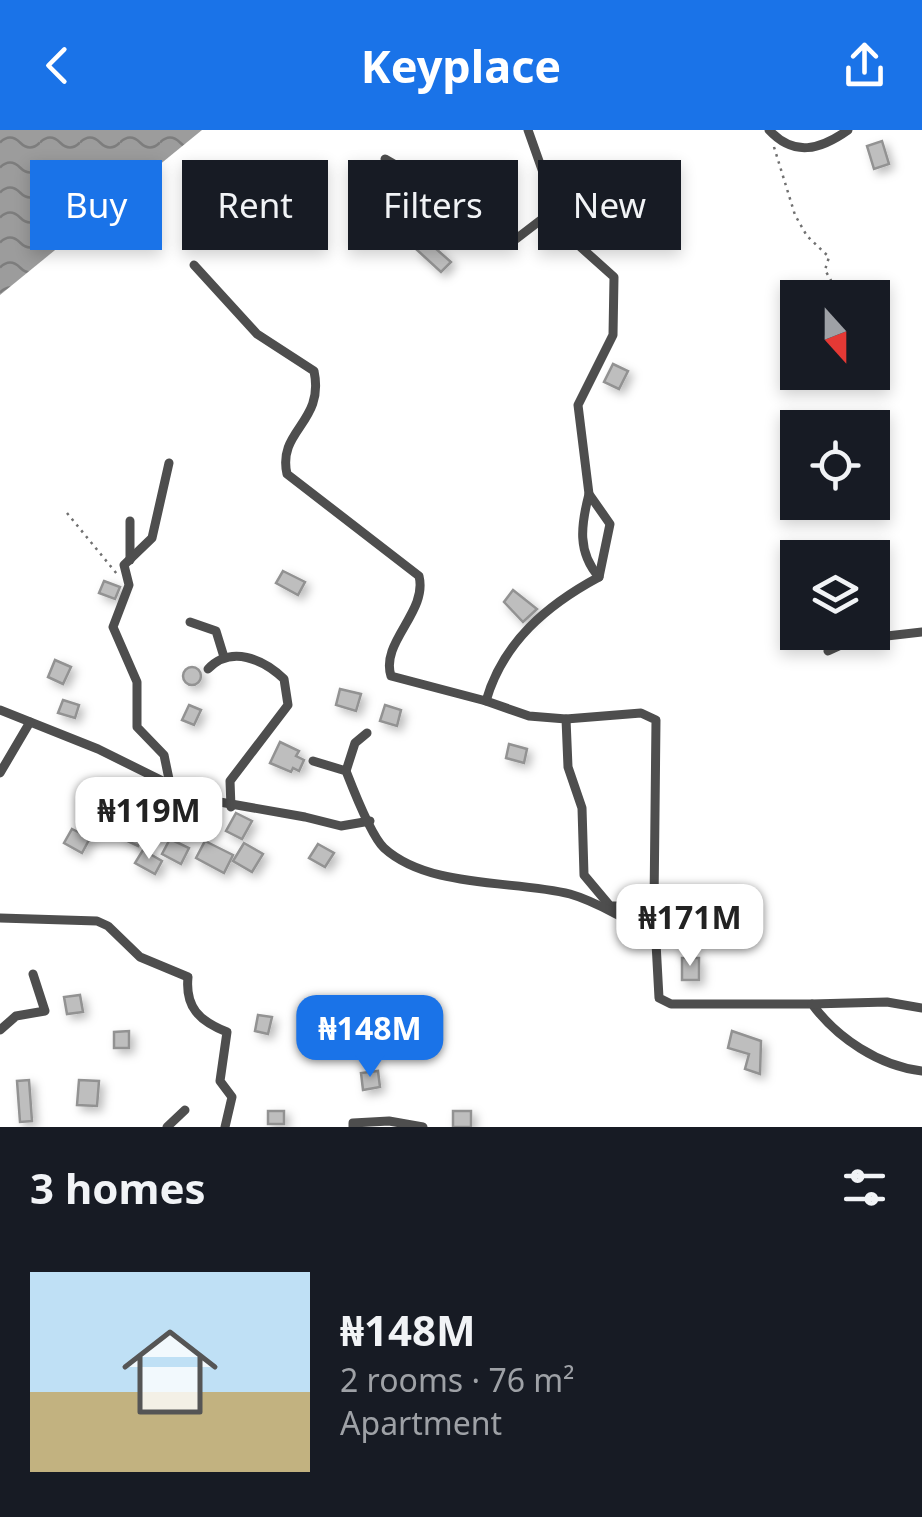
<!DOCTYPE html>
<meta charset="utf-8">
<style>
body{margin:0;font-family:"Noto Sans",sans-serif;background:#20242c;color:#f1f3f6;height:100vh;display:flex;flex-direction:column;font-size:38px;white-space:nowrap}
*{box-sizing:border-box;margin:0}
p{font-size:32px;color:#9ea1a6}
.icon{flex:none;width:55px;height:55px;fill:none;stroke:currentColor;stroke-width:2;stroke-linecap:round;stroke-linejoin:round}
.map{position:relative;height:997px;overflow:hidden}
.side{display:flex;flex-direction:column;background:#171b24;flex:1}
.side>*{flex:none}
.hud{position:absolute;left:30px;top:30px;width:862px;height:90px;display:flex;gap:20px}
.needle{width:65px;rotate:159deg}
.fabs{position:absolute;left:780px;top:150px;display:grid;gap:20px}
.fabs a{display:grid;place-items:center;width:110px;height:110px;border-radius:0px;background:#171b24;box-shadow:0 5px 15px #0003;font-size:50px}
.price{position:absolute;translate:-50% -85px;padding:0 22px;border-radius:20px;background:#fff;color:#222;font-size:32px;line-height:65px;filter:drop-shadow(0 2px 5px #0008)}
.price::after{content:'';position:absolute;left:50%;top:60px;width:30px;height:22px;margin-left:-15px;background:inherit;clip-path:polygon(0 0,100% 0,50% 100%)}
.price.current{background:#1a73e8;color:#fff}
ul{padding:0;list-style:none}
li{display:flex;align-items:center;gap:30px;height:250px;padding:0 30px}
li+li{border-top:2px solid #363941}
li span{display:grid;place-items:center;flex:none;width:280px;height:200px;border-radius:0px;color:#555}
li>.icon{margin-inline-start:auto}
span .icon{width:120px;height:120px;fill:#fffc;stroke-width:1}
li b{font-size:42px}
h2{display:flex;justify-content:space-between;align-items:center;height:120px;padding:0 30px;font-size:42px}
.tag{padding:0 35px;border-radius:0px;background:#171b24;box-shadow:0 5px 15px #0003;font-size:35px;line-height:90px}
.tag.current{background:#1a73e8;color:#fff}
header{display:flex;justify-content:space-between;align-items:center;height:130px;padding:0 30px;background:#1a73e8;color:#fff;font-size:45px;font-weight:700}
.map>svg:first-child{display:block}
</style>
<header><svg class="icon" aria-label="back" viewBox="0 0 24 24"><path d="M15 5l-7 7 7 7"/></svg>Keyplace<svg class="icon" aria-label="share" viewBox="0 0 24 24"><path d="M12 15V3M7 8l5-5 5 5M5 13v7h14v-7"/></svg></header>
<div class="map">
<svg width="922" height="997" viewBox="0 0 922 997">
<defs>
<pattern id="water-waves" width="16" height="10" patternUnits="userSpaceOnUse" patternTransform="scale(2.5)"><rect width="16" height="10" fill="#9c9c9c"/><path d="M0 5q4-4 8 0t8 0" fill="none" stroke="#7d7d7d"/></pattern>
<filter id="shadow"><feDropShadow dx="4.5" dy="4.5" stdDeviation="5" flood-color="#0004"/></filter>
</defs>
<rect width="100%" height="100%" fill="#fff"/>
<path fill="url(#water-waves)" d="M0,0H202L0,165Z"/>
<g fill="#bebebe" stroke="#929292" stroke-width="2.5" filter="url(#shadow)">
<path d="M882,11L889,34L874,39L867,16Z"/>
<path d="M375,51L394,67L388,74L369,58Z"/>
<path d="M426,110L451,132L441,142L417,120Z"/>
<path d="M613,234L628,241L619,259L604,252Z"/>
<path d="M283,441L305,452L298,465L276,453Z"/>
<path d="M104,451L120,457L115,469L99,463Z"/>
<path d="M513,460L537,479L523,492L504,472Z"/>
<path d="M55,530L71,537L63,554L48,547Z"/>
<circle cx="192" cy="546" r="9"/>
<path d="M340,559L361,564L356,581L336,575Z"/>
<path d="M63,570L79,575L75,588L58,583Z"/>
<path d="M189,575L201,580L194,595L182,590Z"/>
<path d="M385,575L401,580L397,596L380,591Z"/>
<path d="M280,612L299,621L296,626L304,630L299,641L293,638L291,642L270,633Z"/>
<path d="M509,614L527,619L524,633L506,628Z"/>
<path d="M236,683L252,691L242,709L226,701Z"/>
<path d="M158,688L172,697L164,710L149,701Z"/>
<path d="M129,696L144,703L138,716L123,709Z"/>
<path d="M72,699L90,708L82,723L64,713Z"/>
<path d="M170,709L189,718L181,734L162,724Z"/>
<path d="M205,711L233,725L224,743L196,728Z"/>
<path d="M244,713L263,724L252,742L233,731Z"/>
<path d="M318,714L334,723L325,737L309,728Z"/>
<path d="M143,720L162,731L155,744L135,733Z"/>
<rect x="682" y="828" width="17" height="22"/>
<path d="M80,865L83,882L67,884L64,867Z"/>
<path d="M258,885L272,887L268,904L255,901Z"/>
<path d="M129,901V918H114V902Z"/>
<path d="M732,901L761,911L760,944L745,939L749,924L728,918Z"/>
<path d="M378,941L380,957L363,960L361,943Z"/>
<path d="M29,950L32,991L20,992L17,951Z"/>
<path d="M79,950L99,951L97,976L77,975Z"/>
<rect x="268" y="981" width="16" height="13"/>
<rect x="453" y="981" width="18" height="16"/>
</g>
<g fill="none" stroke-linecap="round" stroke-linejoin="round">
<g stroke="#707070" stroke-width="2.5" stroke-dasharray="2.5 5" stroke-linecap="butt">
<path d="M774,17L795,85L807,106L829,127L825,140L841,168"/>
<path d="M872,223L884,244"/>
<path d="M67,383L117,444"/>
</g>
<g stroke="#4e4e4e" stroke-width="9">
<path d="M528,0L545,48L546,86L614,147L613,205L578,275L589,364L610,394L599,447C547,475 503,512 486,571L529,586L566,589L568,637L582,678L584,745L610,776H654L659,868L671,874H812C837,908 879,936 922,941"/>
<path d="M769,0C794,27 820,20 848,0"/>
<path d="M385,29L444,63L482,109"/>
<path d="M456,110L516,109L546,86"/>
<path d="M194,135L257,204L314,241C325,293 277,300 287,344L419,446C428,482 380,512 391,546L486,571"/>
<path d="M169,333L152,408L124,435L129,455L113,497L137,552V597L164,625L170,654"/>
<path d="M589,364C581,395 577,422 599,447"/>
<path d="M130,391V430"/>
<path d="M190,492L216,501L224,527"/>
<path d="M828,521L852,510L922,502"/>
<path d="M208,539C231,515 263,529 284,549L288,575L230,651L231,677"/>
<path d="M0,580L98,619L197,668L305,687L341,696L370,691"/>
<path d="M566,589L641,583L656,590L654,776"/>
<path d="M313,631L346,641C353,659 371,706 384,718C429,759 515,750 570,764C602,773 623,791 654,801"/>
<path d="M346,641L355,613L367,603"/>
<path d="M0,643L30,592"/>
<path d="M0,788L97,791L108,796L140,827L188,847C185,877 199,891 227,902L220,951L232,967L225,997"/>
<path d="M812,874L887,872L922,878"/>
<path d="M0,900L16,886L45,881L33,844"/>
<path d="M167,997L185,980"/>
<path d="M353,997V993L389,991L423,997"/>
</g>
</g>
</svg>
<div class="fabs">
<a><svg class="needle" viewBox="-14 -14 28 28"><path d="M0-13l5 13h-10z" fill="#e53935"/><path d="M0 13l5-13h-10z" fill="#9ea1a6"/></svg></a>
<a><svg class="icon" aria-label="locate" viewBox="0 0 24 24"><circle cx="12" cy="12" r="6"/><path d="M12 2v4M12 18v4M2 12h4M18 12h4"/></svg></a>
<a><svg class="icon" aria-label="layers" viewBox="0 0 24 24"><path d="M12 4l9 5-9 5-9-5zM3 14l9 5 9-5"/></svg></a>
</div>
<b class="price" style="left:149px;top:732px">₦119M</b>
<b class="price" style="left:690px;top:839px">₦171M</b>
<b class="price current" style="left:370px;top:950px">₦148M</b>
<div class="hud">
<a class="tag current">Buy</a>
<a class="tag">Rent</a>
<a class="tag">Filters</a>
<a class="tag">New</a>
</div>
</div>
<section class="side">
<h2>3 homes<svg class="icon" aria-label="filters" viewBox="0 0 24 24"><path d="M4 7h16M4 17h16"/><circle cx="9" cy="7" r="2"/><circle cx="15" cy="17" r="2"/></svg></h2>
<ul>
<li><span style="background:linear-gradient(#bfe0f5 60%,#c2b280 0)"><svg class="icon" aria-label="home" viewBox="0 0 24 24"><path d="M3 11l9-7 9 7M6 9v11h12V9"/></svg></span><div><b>₦148M</b><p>2 rooms · 76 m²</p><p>Apartment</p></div></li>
</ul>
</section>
